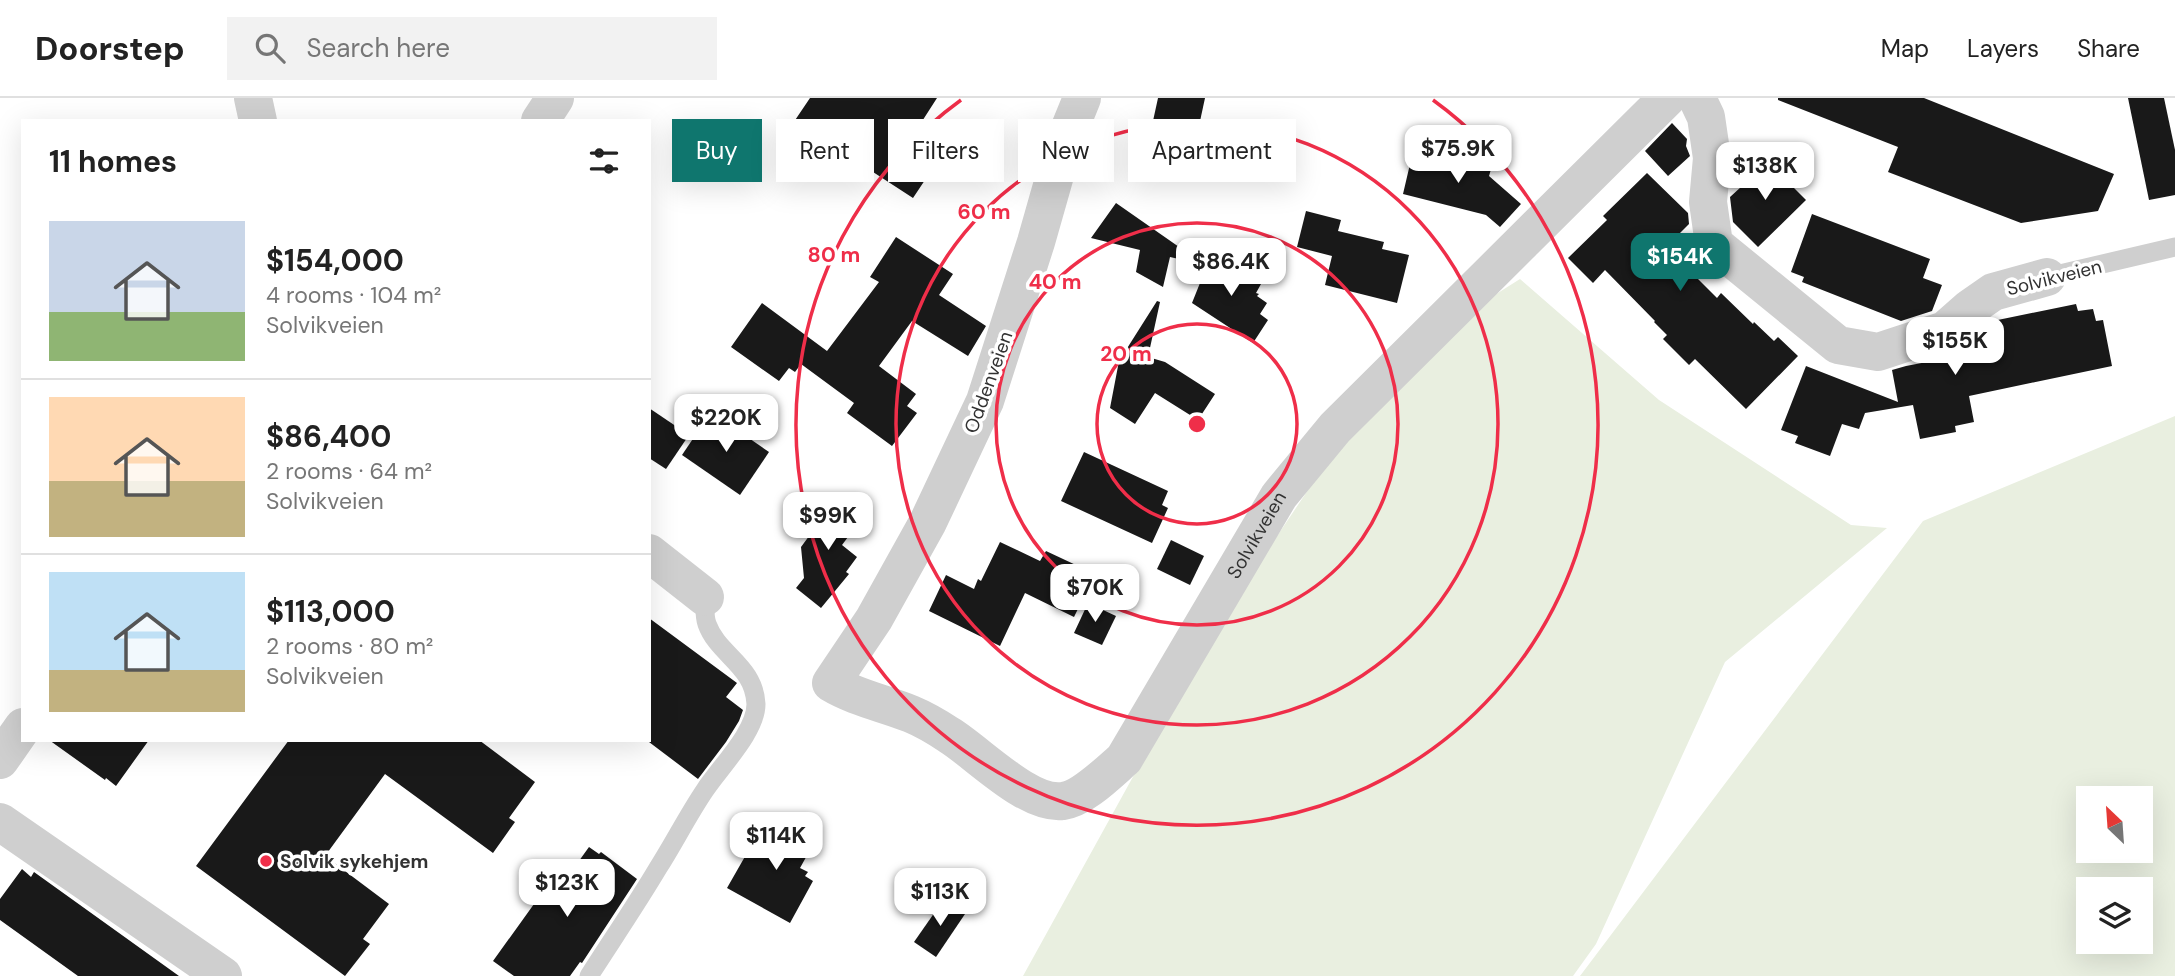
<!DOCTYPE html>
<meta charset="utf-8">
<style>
body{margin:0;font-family:"DM Sans",sans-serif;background:#f2f2f2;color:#222;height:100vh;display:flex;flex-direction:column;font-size:26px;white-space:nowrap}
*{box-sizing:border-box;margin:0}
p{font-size:23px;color:#767676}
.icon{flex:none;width:38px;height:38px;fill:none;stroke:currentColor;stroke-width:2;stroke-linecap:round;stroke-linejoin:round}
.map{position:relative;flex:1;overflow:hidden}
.sheet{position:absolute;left:21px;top:21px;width:630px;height:623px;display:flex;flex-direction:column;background:#fff;border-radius:0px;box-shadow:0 7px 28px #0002}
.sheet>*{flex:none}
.hud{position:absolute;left:672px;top:21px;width:665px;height:63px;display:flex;gap:14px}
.needle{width:46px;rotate:335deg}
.fabs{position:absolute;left:2076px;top:688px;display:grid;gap:14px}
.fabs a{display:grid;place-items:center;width:77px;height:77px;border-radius:0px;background:#fff;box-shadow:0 7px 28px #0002;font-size:35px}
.price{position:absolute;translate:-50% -60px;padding:0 16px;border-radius:14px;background:#fff;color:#222;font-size:23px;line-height:46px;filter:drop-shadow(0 2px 4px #0008)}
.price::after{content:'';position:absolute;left:50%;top:42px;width:21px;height:16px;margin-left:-10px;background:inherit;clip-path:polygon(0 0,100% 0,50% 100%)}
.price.on{background:#0f766e;color:#fff}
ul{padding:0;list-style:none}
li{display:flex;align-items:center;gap:21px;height:175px;padding:0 28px}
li+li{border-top:2px solid #e0e0e0}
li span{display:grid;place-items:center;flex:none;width:196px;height:140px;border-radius:0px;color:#555}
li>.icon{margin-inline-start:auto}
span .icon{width:84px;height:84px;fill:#fffc;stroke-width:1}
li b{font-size:30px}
h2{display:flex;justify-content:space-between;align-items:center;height:84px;padding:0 28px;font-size:30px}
.pill{padding:0 24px;border-radius:0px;background:#fff;box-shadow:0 7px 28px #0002;font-size:24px;line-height:63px}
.pill.on{background:#0f766e;color:#fff}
header{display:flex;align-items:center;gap:42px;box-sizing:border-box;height:98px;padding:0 35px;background:#fff;border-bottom:2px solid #e0e0e0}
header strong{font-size:33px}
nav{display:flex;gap:38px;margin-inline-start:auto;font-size:24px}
.search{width:490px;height:63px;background:#f2f2f2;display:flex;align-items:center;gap:18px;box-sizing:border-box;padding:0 24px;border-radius:0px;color:#767676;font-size:26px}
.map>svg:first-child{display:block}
</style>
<header>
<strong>Doorstep</strong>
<div class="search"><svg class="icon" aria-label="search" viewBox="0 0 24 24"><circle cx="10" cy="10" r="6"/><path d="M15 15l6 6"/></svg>Search here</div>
<nav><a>Map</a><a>Layers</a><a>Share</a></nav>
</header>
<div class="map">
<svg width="2175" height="878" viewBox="0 0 2175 878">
<rect width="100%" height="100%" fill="#fff"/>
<g fill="#e9efe0" fill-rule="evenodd">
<path d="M1520,181L1659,302L1851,427L1887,430L1725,564L1596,846L1573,878H1023L1214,532L1349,331L1482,205Z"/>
<path d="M2175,318V878H1580L1923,423ZM2140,700V752H2088V700ZM2140,791V844H2088V791Z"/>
</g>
<g fill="#191919">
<path d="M810,0H937L919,28L932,37L925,47L936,54L923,72L929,76L913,100L833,48L822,65L783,40Z"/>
<path d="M1158,0H1205L1191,65L1146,55Z"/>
<path d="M1778,0H1924L2114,76L2098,113L2021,125L1888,74L1898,49L1778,2Z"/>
<path d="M2128,0H2164L2175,52V97L2149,102Z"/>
<path d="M1672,25L1687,41L1686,48L1690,58L1668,78L1645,53Z"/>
<path d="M1414,49L1492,68L1489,78L1521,106L1500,129L1486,117L1403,96Z"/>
<path d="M1775,58L1795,79L1789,85L1806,102L1758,149L1733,124L1730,99Z"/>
<path d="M1647,75L1688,115L1689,126L1666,149L1717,200L1721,195L1753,226L1754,224L1774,243L1778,239L1798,258L1746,311L1695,261L1689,267L1663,241L1667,237L1654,224L1655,223L1605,172L1593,185L1568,160L1607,122L1603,118Z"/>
<path d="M1116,105L1202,165L1201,166L1170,159L1163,189L1136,174L1140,152L1091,140Z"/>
<path d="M1306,113L1341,122L1338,133L1384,144L1382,151L1409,157L1397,205L1325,187L1332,158L1297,149Z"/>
<path d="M1812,116L1930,161L1923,180L1942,187L1932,213L1901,223L1802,184L1804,179L1791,174Z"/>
<path d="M896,139L953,176L939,197L986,228L968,258L912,223L879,268L916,296L907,308L917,315L892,348L847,315L854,305L801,266L795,274L789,270L779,283L731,249L762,205L827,253L879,184L870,179Z"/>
<path d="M1212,155L1261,186L1256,195L1259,196L1257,198L1267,205L1260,216L1268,222L1253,245L1192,205Z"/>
<path d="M1157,203L1160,204L1148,259L1165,264L1215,296L1198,322L1155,295L1135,326L1110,310L1119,263Z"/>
<path d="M2076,206L2078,213L2093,211L2096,223L2103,222L2112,268L1969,298L1974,324L1955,328L1956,334L1920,341L1913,307L1865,315L1859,331L1842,326L1830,358L1795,345L1798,338L1781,332L1806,268L1898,304L1892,272L1906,268L1984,253L1979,231L1988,224Z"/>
<path d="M649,310L689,337L666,371L649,360Z"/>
<path d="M711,314L769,354L740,397L682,357Z"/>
<path d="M1084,354L1168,393L1162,407L1168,410L1152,445L1061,403Z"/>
<path d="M833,398L863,419L842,447L857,459L846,474L849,476L821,510L796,490L804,480L801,449L815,430L812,427Z"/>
<path d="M1171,442L1204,458L1190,487L1157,471Z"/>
<path d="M1000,444L1040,463L1046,453L1095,476L1074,519L1025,495L1000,548L929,513L946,477L974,491L978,481L981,483Z"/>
<path d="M1088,505L1116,518L1102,547L1074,535Z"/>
<path d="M649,520L737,585L726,599L743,612L739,623L726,644L698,681L649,644Z"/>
<path d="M49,642H149L116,688L106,680L105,682Z"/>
<path d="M289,642H479L535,684L509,720L515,724L493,755L385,676L325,758L389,806L363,841L370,846L345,878L196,768Z"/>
<path d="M774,720L815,743L800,770L808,774L805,778L813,783L790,825L727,790L751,748L756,751Z"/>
<path d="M589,749L599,756L601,754L637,781L582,865L580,864L570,878H514L493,863L562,767L571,774Z"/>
<path d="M22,771L31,779L34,774L179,878H78L0,822V801Z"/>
<path d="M944,801L965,816L936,859L914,844Z"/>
</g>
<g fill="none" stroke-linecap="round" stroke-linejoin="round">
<g stroke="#cfcfcf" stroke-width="19">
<path d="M2047,179L2175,149"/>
<path d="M589,878C612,842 636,807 658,770C674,745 688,717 705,692C720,669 756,634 756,606C754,567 718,557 707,526C704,518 705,507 705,499"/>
</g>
<g stroke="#cfcfcf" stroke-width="38">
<path d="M253,0L258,23"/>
<path id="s1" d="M1082,0L1065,42L1036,144L985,303L928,424L874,521L831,585C856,600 884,605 911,616C923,621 937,629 949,637C977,654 1028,708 1063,703C1082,701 1109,674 1124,661L1279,398L1335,330L1667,0"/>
<path d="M1697,0L1706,19L1712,60L1708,104L1714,146L1838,247L1878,254L1945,232L1970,210L1993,194L2047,179"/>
<path d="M540,23L555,0"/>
<path d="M649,455L705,499"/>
<path d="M0,662L23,629"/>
<path d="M0,724L223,878"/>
</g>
</g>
<g fill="none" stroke="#ef2e49" stroke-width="3.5">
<circle cx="1197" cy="326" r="100"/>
<circle cx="1197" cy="326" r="201"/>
<circle cx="1197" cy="326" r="301"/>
<path d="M1433 2A401 401 0 1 1 961 2"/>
</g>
<circle fill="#ef2e49" stroke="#fff" stroke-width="2.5" cx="266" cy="763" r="7"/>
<g text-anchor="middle" stroke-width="7" stroke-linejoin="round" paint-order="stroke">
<g font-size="19" fill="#323232" stroke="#fff">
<text transform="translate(2054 179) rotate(-14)" y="7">Solvikveien</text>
<text transform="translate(988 284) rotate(-70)" y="7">Oddenveien</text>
<text dy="7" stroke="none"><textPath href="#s1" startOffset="1239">Solvikveien</textPath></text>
</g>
<g font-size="19" font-weight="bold" fill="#323232" stroke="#fff" text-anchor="start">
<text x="280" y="770">Solvik sykehjem</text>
</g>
</g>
<circle cx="1197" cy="326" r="10" fill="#ef2e49" stroke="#fff" stroke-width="3.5"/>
<g font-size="21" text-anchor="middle" font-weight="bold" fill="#ef2e49" stroke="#fff" stroke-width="7" stroke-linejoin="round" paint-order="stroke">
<text x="984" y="121">60 m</text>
<text x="834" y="164">80 m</text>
<text x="1055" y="191">40 m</text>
<text x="1126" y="263">20 m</text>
</g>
</svg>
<div class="fabs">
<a><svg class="needle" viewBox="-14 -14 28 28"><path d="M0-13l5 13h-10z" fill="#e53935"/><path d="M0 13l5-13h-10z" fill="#767676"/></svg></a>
<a><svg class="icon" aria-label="layers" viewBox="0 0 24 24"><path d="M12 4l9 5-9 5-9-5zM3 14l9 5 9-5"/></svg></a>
</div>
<b class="price" style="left:1458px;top:87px">$75.9K</b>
<b class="price" style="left:1765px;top:104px">$138K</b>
<b class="price on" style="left:1680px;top:195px">$154K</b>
<b class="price" style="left:1231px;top:200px">$86.4K</b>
<b class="price" style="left:1955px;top:279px">$155K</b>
<b class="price" style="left:726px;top:356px">$220K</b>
<b class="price" style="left:828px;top:454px">$99K</b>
<b class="price" style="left:1095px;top:526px">$70K</b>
<b class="price" style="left:776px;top:774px">$114K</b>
<b class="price" style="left:567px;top:821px">$123K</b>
<b class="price" style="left:940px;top:830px">$113K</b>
<div class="hud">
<a class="pill on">Buy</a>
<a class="pill">Rent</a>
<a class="pill">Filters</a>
<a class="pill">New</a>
<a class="pill">Apartment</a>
</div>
<section class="sheet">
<h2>11 homes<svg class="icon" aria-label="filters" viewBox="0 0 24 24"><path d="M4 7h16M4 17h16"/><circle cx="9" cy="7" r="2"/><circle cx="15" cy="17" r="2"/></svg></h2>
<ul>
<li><span style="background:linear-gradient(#c9d6e8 65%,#8fb573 0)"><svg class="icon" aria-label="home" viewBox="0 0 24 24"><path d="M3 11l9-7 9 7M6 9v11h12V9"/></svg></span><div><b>$154,000</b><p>4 rooms · 104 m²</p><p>Solvikveien</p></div></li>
<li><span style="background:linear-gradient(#ffd9b3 60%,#c2b280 0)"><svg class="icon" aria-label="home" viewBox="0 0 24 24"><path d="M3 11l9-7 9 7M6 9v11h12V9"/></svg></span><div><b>$86,400</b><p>2 rooms · 64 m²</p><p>Solvikveien</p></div></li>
<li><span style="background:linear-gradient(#bfe0f5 70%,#c2b280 0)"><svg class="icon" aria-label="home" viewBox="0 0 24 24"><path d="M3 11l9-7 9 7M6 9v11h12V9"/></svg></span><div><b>$113,000</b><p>2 rooms · 80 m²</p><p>Solvikveien</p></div></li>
</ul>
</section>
</div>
